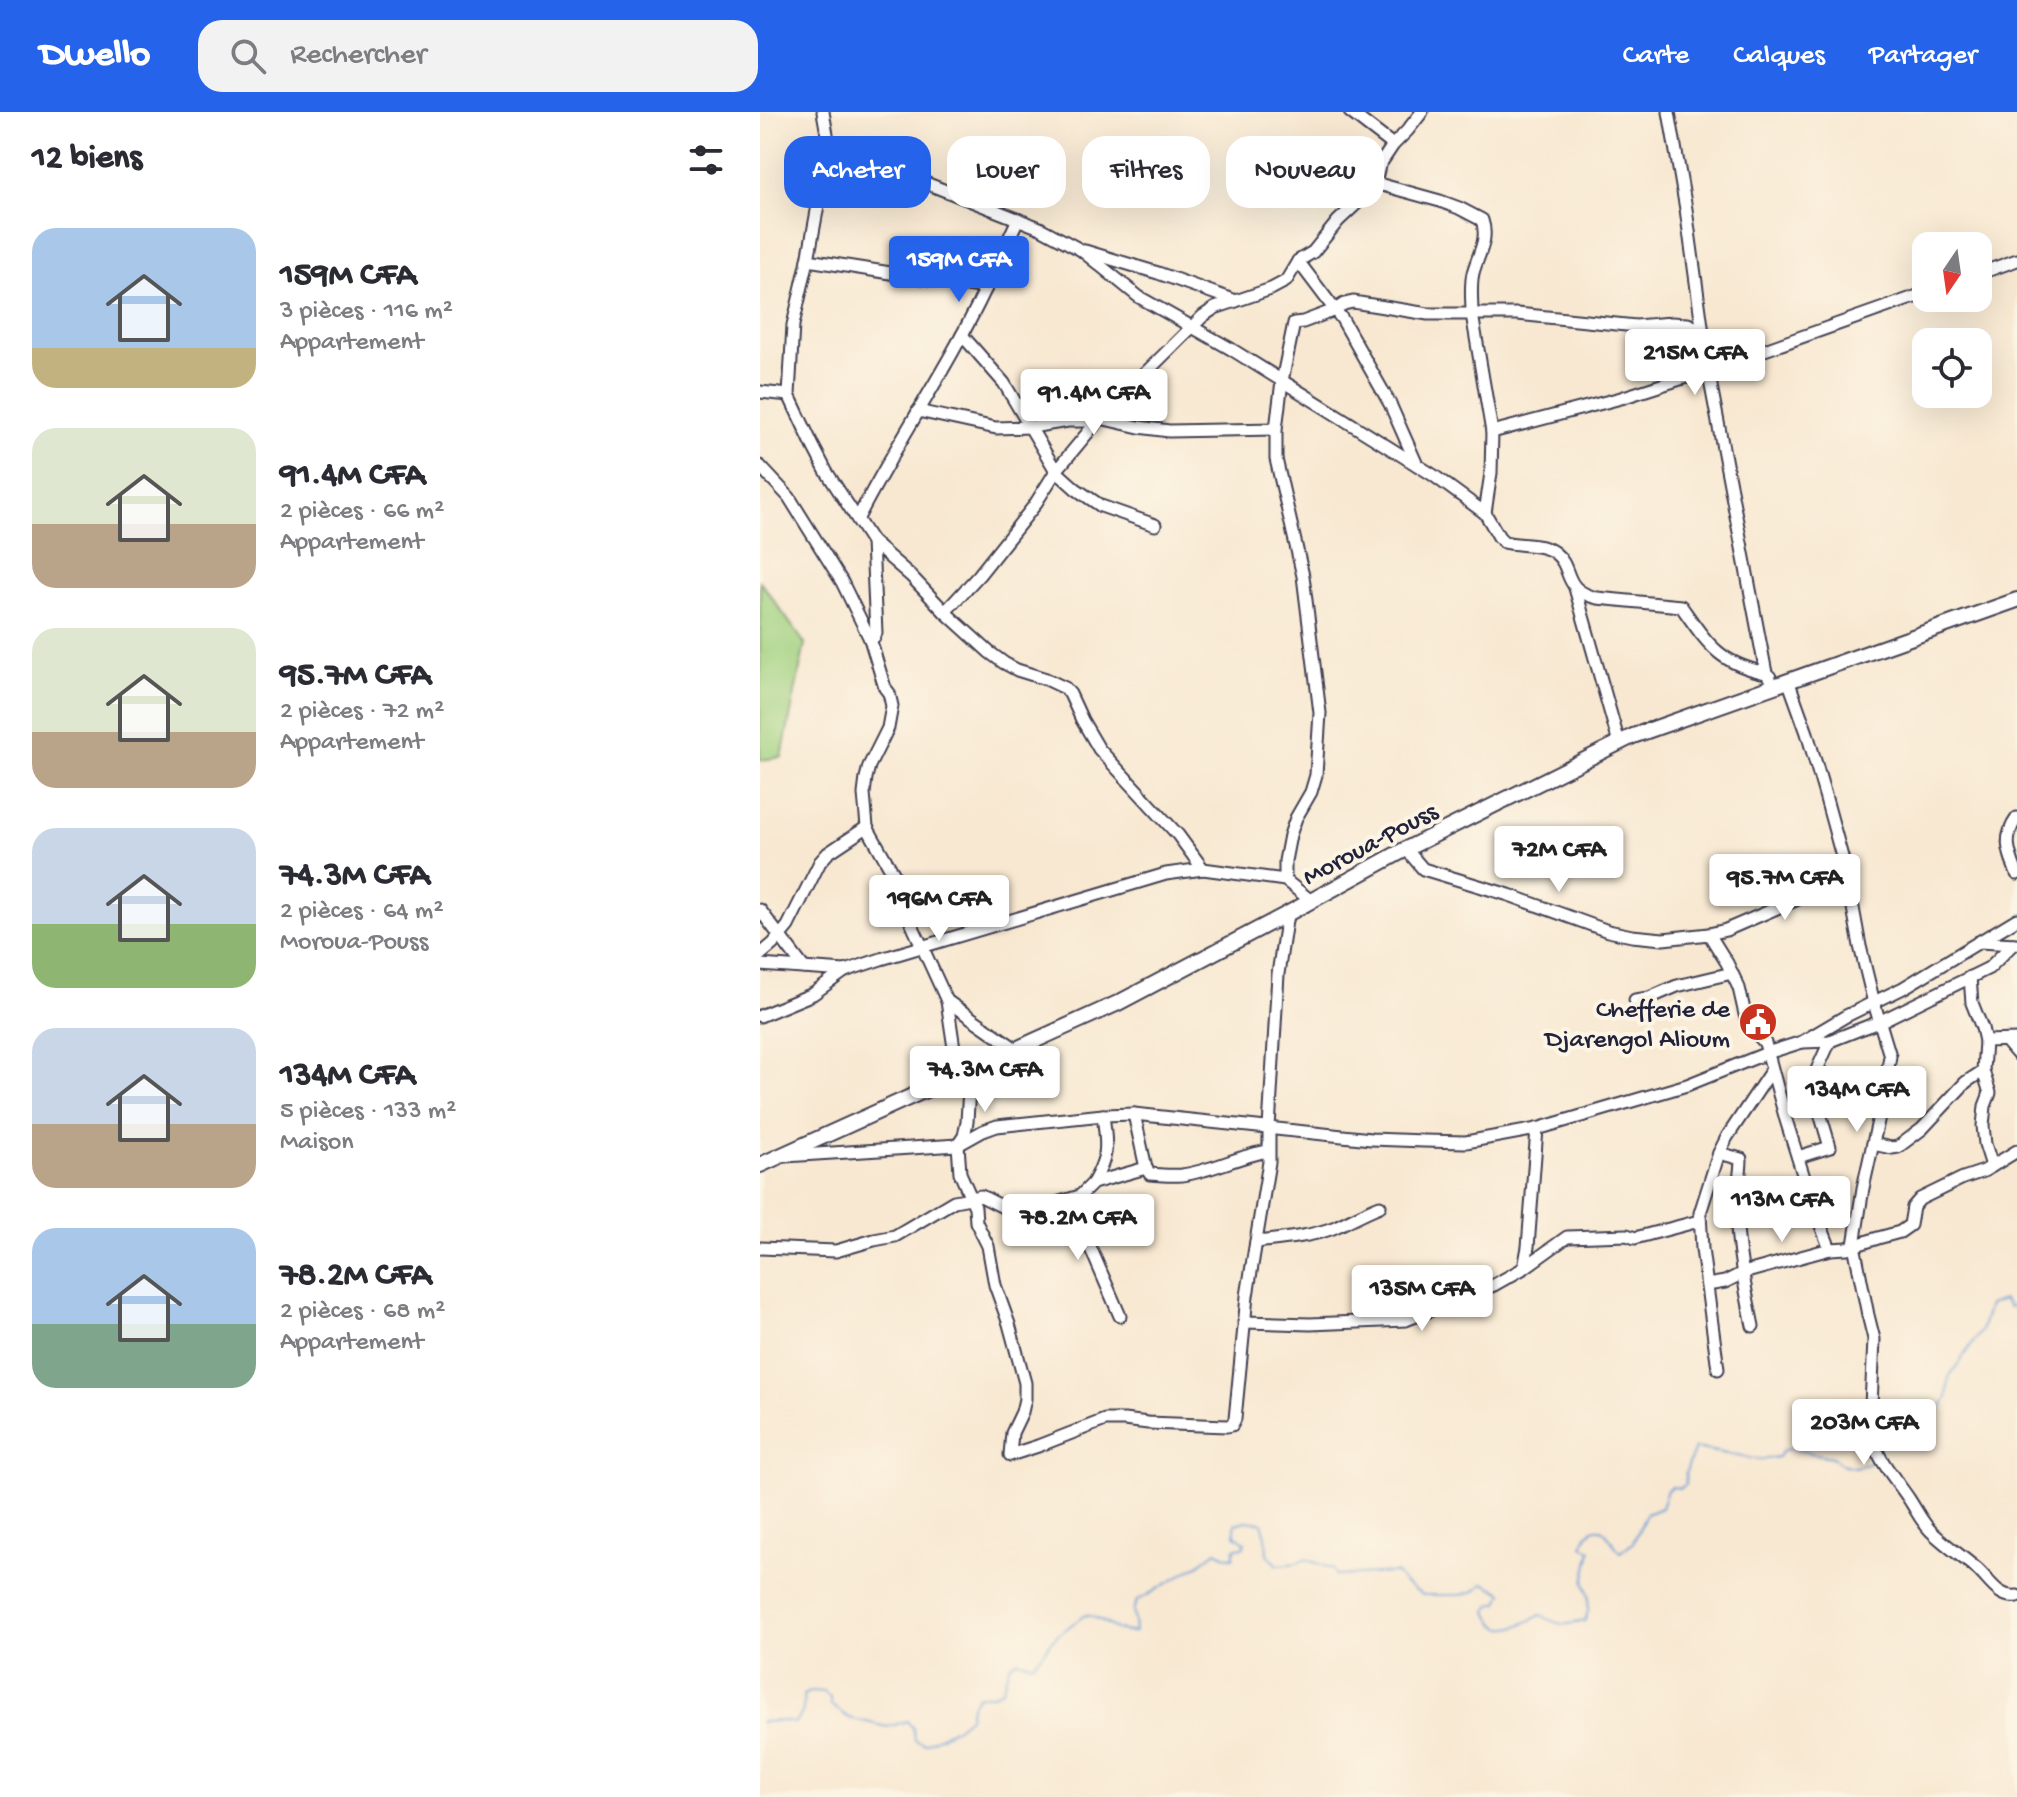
<!DOCTYPE html>
<html lang="fr">
<meta charset="utf-8">
<style>
body{margin:0;font-family:"Gochi Hand",sans-serif;background:#f2f2f3;color:#2b2b33;height:100vh;display:flex;flex-direction:column;font-size:30px;white-space:nowrap}
*{box-sizing:border-box;margin:0}
p{font-size:26px;color:#7c7c81}
.icon{flex:none;width:44px;height:44px;fill:none;stroke:currentColor;stroke-width:2;stroke-linecap:round;stroke-linejoin:round}
.map{position:relative;flex:1;overflow:hidden}
.panel{display:flex;flex-direction:column;background:#fff;width:760px}
.panel>*{flex:none}
.hud{position:absolute;left:24px;top:24px;width:760px;height:72px;display:flex;gap:16px}
.needle{width:52px;rotate:193deg}
.fabs{position:absolute;left:1152px;top:120px;display:grid;gap:16px}
.fabs a{display:grid;place-items:center;width:80px;height:80px;border-radius:16px;background:#fff;box-shadow:0 8px 32px #0002;font-size:40px}
.price{position:absolute;translate:-50% -68px;padding:0 18px;border-radius:8px;background:#fff;color:#222;font-size:26px;line-height:52px;filter:drop-shadow(0 2px 4px #0008)}
.price::after{content:'';position:absolute;left:50%;top:48px;width:24px;height:18px;margin-left:-12px;background:inherit;clip-path:polygon(0 0,100% 0,50% 100%)}
.price.active{background:#2563eb;color:#fff}
ul{padding:0;list-style:none}
li{display:flex;align-items:center;gap:24px;height:200px;padding:0 32px}
li span{display:grid;place-items:center;flex:none;width:224px;height:160px;border-radius:24px;color:#555}
li>.icon{margin-inline-start:auto}
span .icon{width:96px;height:96px;fill:#fffc;stroke-width:1}
li b{font-size:34px}
h2{display:flex;justify-content:space-between;align-items:center;height:96px;padding:0 32px;font-size:34px}
.chip{padding:0 28px;border-radius:24px;background:#fff;box-shadow:0 8px 32px #0002;font-size:28px;line-height:72px}
.chip.active{background:#2563eb;color:#fff}
header{display:flex;align-items:center;gap:48px;box-sizing:border-box;height:112px;padding:0 40px;background:#2563eb;color:#fff}
header strong{font-size:38px}
nav{display:flex;gap:44px;margin-inline-start:auto;font-size:28px}
.search{width:560px;height:72px;background:#f2f2f3;display:flex;align-items:center;gap:20px;box-sizing:border-box;padding:0 28px;border-radius:24px;color:#7c7c81;font-size:30px}
main{display:flex;flex:1;min-height:0}
.map>svg:first-child{display:block}
</style>
<header>
<strong>Dwello</strong>
<div class="search"><svg class="icon" aria-label="search" viewBox="0 0 24 24"><circle cx="10" cy="10" r="6"/><path d="M15 15l6 6"/></svg>Rechercher</div>
<nav><a>Carte</a><a>Calques</a><a>Partager</a></nav>
</header>
<main>
<section class="panel">
<h2>12 biens<svg class="icon" aria-label="filters" viewBox="0 0 24 24"><path d="M4 7h16M4 17h16"/><circle cx="9" cy="7" r="2"/><circle cx="15" cy="17" r="2"/></svg></h2>
<ul>
<li><span style="background:linear-gradient(#a9c7e8 75%,#c2b280 0)"><svg class="icon" aria-label="home" viewBox="0 0 24 24"><path d="M3 11l9-7 9 7M6 9v11h12V9"/></svg></span><div><b>159M CFA</b><p>3 pièces · 116 m²</p><p>Appartement</p></div></li>
<li><span style="background:linear-gradient(#dfe7d0 60%,#b9a48a 0)"><svg class="icon" aria-label="home" viewBox="0 0 24 24"><path d="M3 11l9-7 9 7M6 9v11h12V9"/></svg></span><div><b>91.4M CFA</b><p>2 pièces · 66 m²</p><p>Appartement</p></div></li>
<li><span style="background:linear-gradient(#dfe7d0 65%,#b9a48a 0)"><svg class="icon" aria-label="home" viewBox="0 0 24 24"><path d="M3 11l9-7 9 7M6 9v11h12V9"/></svg></span><div><b>95.7M CFA</b><p>2 pièces · 72 m²</p><p>Appartement</p></div></li>
<li><span style="background:linear-gradient(#c9d6e8 60%,#8fb573 0)"><svg class="icon" aria-label="home" viewBox="0 0 24 24"><path d="M3 11l9-7 9 7M6 9v11h12V9"/></svg></span><div><b>74.3M CFA</b><p>2 pièces · 64 m²</p><p>Moroua-Pouss</p></div></li>
<li><span style="background:linear-gradient(#c9d6e8 60%,#b9a48a 0)"><svg class="icon" aria-label="home" viewBox="0 0 24 24"><path d="M3 11l9-7 9 7M6 9v11h12V9"/></svg></span><div><b>134M CFA</b><p>5 pièces · 133 m²</p><p>Maison</p></div></li>
<li><span style="background:linear-gradient(#a9c7e8 60%,#7fa58c 0)"><svg class="icon" aria-label="home" viewBox="0 0 24 24"><path d="M3 11l9-7 9 7M6 9v11h12V9"/></svg></span><div><b>78.2M CFA</b><p>2 pièces · 68 m²</p><p>Appartement</p></div></li>
</ul>
</section>
<div class="map">
<svg width="1257" height="1685" viewBox="0 0 1257 1685">
<rect width="100%" height="100%" fill="#fcf5e5"/>
<filter id="ink" filterUnits="userSpaceOnUse"><feTurbulence type="fractalNoise" baseFrequency=".0125" numOctaves="2"/><feDisplacementMap in="SourceGraphic" scale="16" xChannelSelector="R" yChannelSelector="G"/><feConvolveMatrix kernelMatrix="1 2 1 2 8 2 1 2 1" color-interpolation-filters="sRGB"/></filter>
<filter id="wash" filterUnits="userSpaceOnUse"><feTurbulence type="fractalNoise" baseFrequency=".006" numOctaves="4" result="noise"/><feDisplacementMap in="SourceGraphic" scale="32" xChannelSelector="R" yChannelSelector="G"/><feGaussianBlur stdDeviation="1.8" result="paint"/><feColorMatrix in="noise" values="0 0 0 0 0 0 0 0 0 0 0 0 0 0 0 0 0 1.4 0 .05"/><feComposite in="paint" operator="in"/></filter>
<g filter="url(#wash)">
<rect width="100%" height="100%" fill="#f8e8d1"/>
<path fill="#a1d180" stroke="#627a5e" stroke-width="2" d="M0,469L45,532L22,645L0,648Z"/>
<g fill="none" stroke-linecap="round" stroke-linejoin="round">
<g stroke="#6c9ed7" stroke-width="2">
<path d="M1119,1333L1129,1327L1148,1324L1175,1307L1187,1286L1189,1265L1221,1219L1229,1193L1243,1188L1249,1195L1257,1194"/>
<path d="M0,1610L24,1609L34,1611C44,1603 44,1595 43,1583L52,1579L64,1580L71,1587V1593L89,1606L128,1615L147,1609L153,1616L155,1628L165,1632L194,1617L209,1605L211,1594L218,1583H231L242,1578L250,1552L257,1548L273,1552L297,1523L325,1503C345,1505 352,1522 375,1520L373,1498L377,1489L437,1454L456,1439L468,1445H473L475,1436L484,1435L485,1430L475,1423V1412L486,1409L502,1411L506,1424L507,1442L518,1453L538,1451L545,1447L573,1457L576,1464L636,1461L643,1470L663,1483H701L715,1479L724,1471L743,1481L739,1491L732,1493L728,1499C738,1529 760,1513 781,1503C799,1514 804,1514 825,1509L828,1499L829,1484L824,1470L831,1438L823,1434L826,1425L833,1417H842C850,1424 853,1433 861,1440L873,1431L886,1402L901,1396L907,1378L912,1375L921,1376L926,1372L925,1362L935,1336L999,1348L1018,1345L1023,1338L1031,1337L1072,1345L1081,1352L1094,1355L1108,1352L1114,1342"/>
</g>
</g>
</g>
<g filter="url(#ink)">
<g fill="none" stroke-linecap="round" stroke-linejoin="round">
<defs>
<g id="minor">
<path d="M63,0L69,33L48,148L33,213L29,283L53,334L66,359L112,430L151,464L185,500L229,540L244,551L257,558L286,567L305,576L310,582L322,608L339,637L418,723L443,757"/>
<path d="M590,0L633,33"/>
<path d="M909,0L926,97L948,258L1006,561L1010,565"/>
<path d="M69,33L280,116L321,138L379,185L471,237L673,363L725,401L739,425L744,430C760,434 782,431 795,441C814,456 801,478 837,486L921,494C948,532 958,551 1006,561"/>
<path d="M615,71L680,89L699,96L722,108C729,128 718,142 713,161C710,174 712,188 712,202L732,320L731,361L725,401"/>
<path d="M325,139L398,161L476,189"/>
<path d="M48,148L226,176L258,107"/>
<path d="M538,149L575,198L584,192L593,190L668,202H757L876,214L911,211L928,212L942,218"/>
<path d="M1218,162L1257,148"/>
<path d="M202,223L244,271L296,359L316,377L341,394L395,413"/>
<path d="M0,280L29,283"/>
<path d="M158,299L236,316L271,315L308,309H328L340,306L379,315L409,319L516,317"/>
<path d="M732,320L861,286L948,258L1166,181"/>
<path d="M0,354L29,385L82,470L110,527L125,576L129,581L132,594L128,616L109,654L106,666L104,682L107,715L137,768L144,795L187,889L198,963"/>
<path d="M98,406C138,328 188,256 226,176"/>
<path d="M815,476L859,631"/>
<path d="M185,500L219,463L274,394L296,359L340,306L443,204L455,196L511,177L526,169L538,149L553,140L578,109L610,79L615,71L619,54L633,33L647,19L662,0"/>
<path d="M110,527L114,525L116,521L112,430"/>
<path d="M1028,568L1047,621L1065,683L1087,763L1100,834L1114,891L1130,944L1122,991L1103,1076L1094,1133L1108,1203L1114,1227L1110,1316C1115,1346 1133,1363 1149,1387C1157,1399 1163,1413 1174,1422C1188,1435 1204,1446 1218,1458C1230,1469 1239,1487 1257,1484"/>
<path d="M1257,706C1242,726 1249,741 1257,762"/>
<path d="M646,737L663,757L749,783L848,819L872,824L903,827L949,822L966,818L1068,774L1087,763"/>
<path d="M525,768V749L530,723L536,706L551,680L556,663L560,601L543,464L516,347V317L522,269L534,211L543,210L575,198L582,207L630,292L657,353"/>
<path d="M0,798L44,856"/>
<path d="M949,822L967,851L979,876L987,911L1005,931L1026,1008L1051,1088L1070,1137"/>
<path d="M1218,830L1256,832"/>
<path d="M0,843L13,832L28,814L60,750L68,741L107,715"/>
<path d="M0,853L85,859"/>
<path d="M875,888L889,886L917,874L972,861"/>
<path d="M187,889L256,937"/>
<path d="M0,904L53,882L85,859L121,847L406,762L443,757L525,768L550,788"/>
<path d="M1225,929L1257,928"/>
<path d="M1246,929L1257,942"/>
<path d="M1043,930L1070,929L1121,909L1229,856L1253,832"/>
<path d="M210,958L207,1010L204,1024L198,1033L200,1061L215,1095L216,1110L228,1134L235,1173L249,1212L265,1271V1287L262,1300L252,1321L250,1343L278,1334L345,1308H364L388,1311L467,1314L472,1313L475,1307L487,1184L509,1050V1016L518,862L527,802"/>
<path d="M1223,959L1230,981L1225,994L1223,1014L1225,1032L1232,1054"/>
<path d="M374,1002L386,1056L390,1062C400,1063 411,1064 422,1063C452,1059 478,1044 508,1039"/>
<path d="M1113,1032L1132,1036L1138,1035L1162,1017L1206,970L1223,959L1225,929L1222,916L1212,891L1210,865"/>
<path d="M959,1041L981,1047C981,1063 976,1080 976,1097C977,1136 985,1176 993,1214"/>
<path d="M25,1044L198,1033L223,1019L237,1014L343,1003L374,1002L611,1027L664,1029L706,1030L777,1017L927,973L1007,941L1042,930L1086,904L1143,876L1257,807"/>
<path d="M1038,1045L1070,1035L1051,971L1070,929"/>
<path d="M333,1071C349,1043 347,1034 343,1003"/>
<path d="M320,1084L324,1110L331,1137L360,1204"/>
<path d="M496,1130C522,1127 549,1125 573,1116C589,1109 604,1100 620,1094"/>
<path d="M0,1136L76,1139L114,1128L135,1124L194,1089L221,1084L249,1098L290,1093L320,1084L333,1071L386,1056"/>
<path d="M764,1156L768,1135L777,1017"/>
<path d="M947,1173L965,1170L983,1161L1070,1137L1087,1136L1118,1126L1140,1120L1150,1113L1153,1095L1160,1087L1203,1066L1224,1059L1257,1039"/>
<path d="M484,1210L550,1212L646,1208L734,1173L764,1156L807,1125L867,1123L875,1126L939,1109"/>
<path d="M958,1257L942,1137L940,1101L959,1041L967,1025L1011,959"/>
</g>
<path id="major" d="M0,1053L358,891L527,802L646,737L873,624L1257,488"/>
</defs>
<use href="#minor" stroke="#424052" stroke-width="15"/>
<use href="#major" stroke="#424052" stroke-width="18"/>
<use href="#minor" stroke="#fff" stroke-width="11"/>
<use href="#major" stroke="#fff" stroke-width="14"/>
</g>
</g>
<defs>
<symbol id="civic-disc" viewBox="-11 -11 22 22"><circle r="9.5" fill="#c8321e" stroke="#fcf5e5"/><path d="M-.6-6.5H3V-4.5H.6V-3L4-1V1h2V6H-6V1h2V-1L-.6-3ZM-1.2 2.5V6h2.4V2.5Z" fill="#fff"/></symbol>
</defs>
<g fill-rule="evenodd">
<use href="#civic-disc" x="976" y="888" width="44" height="44"/>
</g>
<g text-anchor="middle" stroke-width="8" stroke-linejoin="round" paint-order="stroke">
<g font-size="26" fill="#22223b" stroke="#fcf5e5">
<text transform="translate(609 730) rotate(-28)" y="9">Moroua-Pouss</text>
</g>
<g font-size="26" fill="#22223b" stroke="#fcf5e5" text-anchor="end">
<text x="970" y="904">Chefferie de<tspan x="970" dy="30">Djarengol Alioum</tspan></text>
</g>
</g>
</svg>
<div class="fabs">
<a><svg class="needle" viewBox="-14 -14 28 28"><path d="M0-13l5 13h-10z" fill="#e53935"/><path d="M0 13l5-13h-10z" fill="#7c7c81"/></svg></a>
<a><svg class="icon" aria-label="locate" viewBox="0 0 24 24"><circle cx="12" cy="12" r="6"/><path d="M12 2v4M12 18v4M2 12h4M18 12h4"/></svg></a>
</div>
<b class="price active" style="left:199px;top:192px">159M CFA</b>
<b class="price" style="left:935px;top:285px">215M CFA</b>
<b class="price" style="left:334px;top:325px">91.4M CFA</b>
<b class="price" style="left:799px;top:782px">72M CFA</b>
<b class="price" style="left:1025px;top:810px">95.7M CFA</b>
<b class="price" style="left:179px;top:831px">196M CFA</b>
<b class="price" style="left:225px;top:1002px">74.3M CFA</b>
<b class="price" style="left:1097px;top:1022px">134M CFA</b>
<b class="price" style="left:1022px;top:1132px">113M CFA</b>
<b class="price" style="left:318px;top:1150px">78.2M CFA</b>
<b class="price" style="left:662px;top:1221px">135M CFA</b>
<b class="price" style="left:1104px;top:1355px">203M CFA</b>
<div class="hud">
<a class="chip active">Acheter</a>
<a class="chip">Louer</a>
<a class="chip">Filtres</a>
<a class="chip">Nouveau</a>
</div>
</div>
</main>
